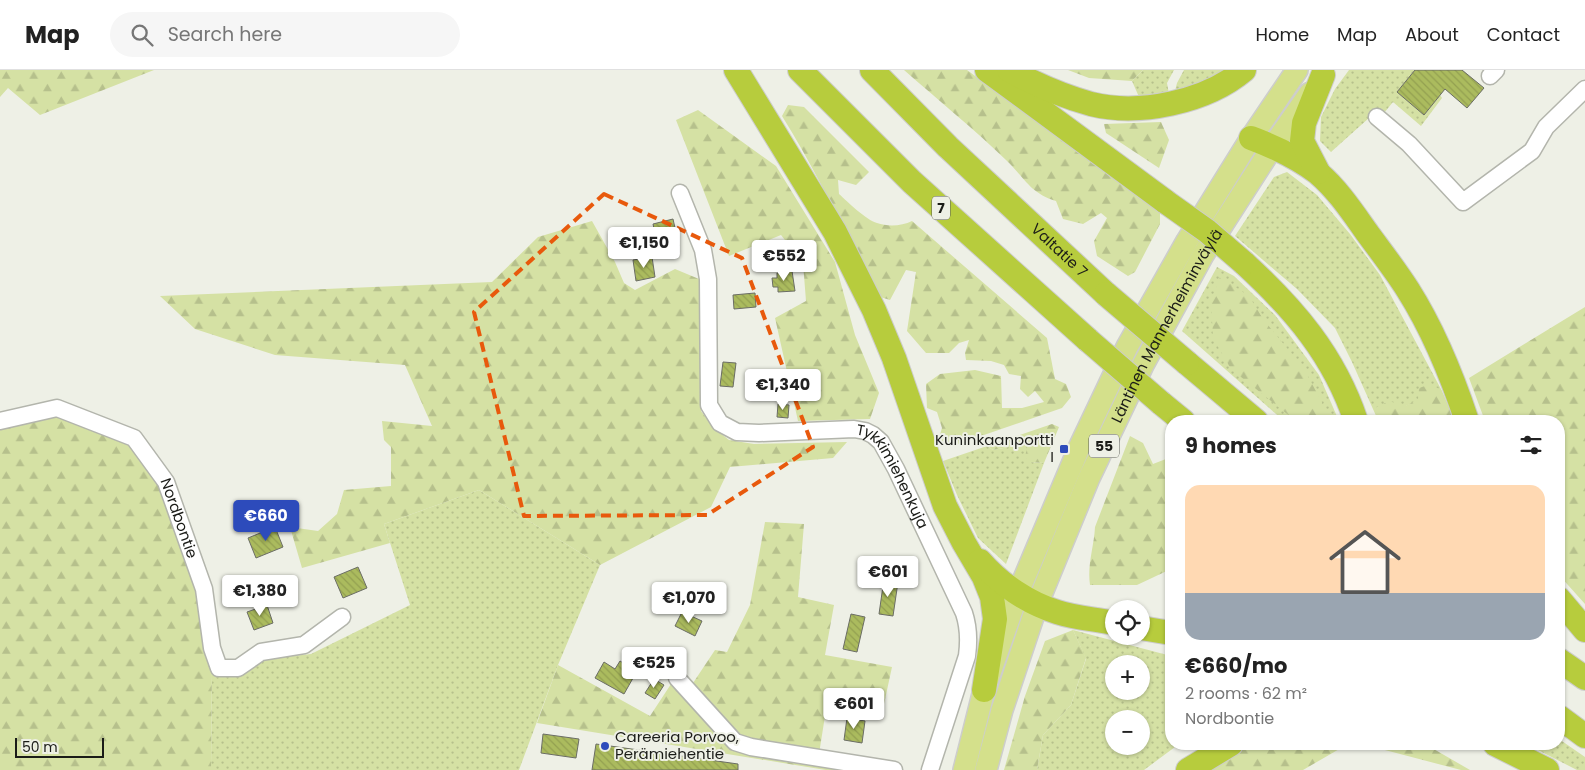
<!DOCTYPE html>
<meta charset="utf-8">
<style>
body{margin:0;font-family:Poppins,sans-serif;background:#f6f6f6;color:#222;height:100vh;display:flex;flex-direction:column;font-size:19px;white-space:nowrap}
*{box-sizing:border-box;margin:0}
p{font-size:16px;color:#767676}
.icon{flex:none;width:28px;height:28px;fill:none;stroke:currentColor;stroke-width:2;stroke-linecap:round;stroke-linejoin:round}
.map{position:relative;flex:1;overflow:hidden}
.sheet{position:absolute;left:1165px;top:345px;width:400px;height:335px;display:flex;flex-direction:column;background:#fff;border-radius:20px;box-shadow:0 1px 4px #0004}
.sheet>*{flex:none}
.fabs{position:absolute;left:1105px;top:530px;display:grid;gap:10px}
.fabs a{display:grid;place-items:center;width:45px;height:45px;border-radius:50%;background:#fff;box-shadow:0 1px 4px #0004;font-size:25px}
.scale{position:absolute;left:15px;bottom:12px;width:89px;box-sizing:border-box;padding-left:5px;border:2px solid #1b1c18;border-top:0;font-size:14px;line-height:18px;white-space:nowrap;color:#1b1c18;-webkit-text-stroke:4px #eef0e6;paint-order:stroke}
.price{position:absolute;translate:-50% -42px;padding:0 11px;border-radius:5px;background:#fff;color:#222;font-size:16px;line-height:32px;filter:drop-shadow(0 1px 2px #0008)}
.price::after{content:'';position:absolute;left:50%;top:30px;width:15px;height:11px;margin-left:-8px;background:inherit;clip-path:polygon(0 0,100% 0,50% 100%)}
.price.on{background:#2d4bbb;color:#fff}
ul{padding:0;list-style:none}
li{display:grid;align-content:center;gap:10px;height:265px;padding:0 20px}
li+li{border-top:1px solid #e0e0e0}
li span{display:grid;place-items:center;height:155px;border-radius:15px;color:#555}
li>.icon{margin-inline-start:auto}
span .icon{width:90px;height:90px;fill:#fffc;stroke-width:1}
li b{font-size:21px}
h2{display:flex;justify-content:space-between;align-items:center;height:60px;padding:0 20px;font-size:21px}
header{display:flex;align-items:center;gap:30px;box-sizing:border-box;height:70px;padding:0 25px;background:#fff;border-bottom:1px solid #e0e0e0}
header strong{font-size:24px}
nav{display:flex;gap:28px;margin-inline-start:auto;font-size:18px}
.search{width:350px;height:45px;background:#f6f6f6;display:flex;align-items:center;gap:12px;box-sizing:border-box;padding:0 18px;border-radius:28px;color:#767676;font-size:19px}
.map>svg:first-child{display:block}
</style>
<header>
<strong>Map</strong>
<div class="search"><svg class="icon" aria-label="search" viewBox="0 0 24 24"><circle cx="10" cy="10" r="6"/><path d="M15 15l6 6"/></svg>Search here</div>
<nav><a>Home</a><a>Map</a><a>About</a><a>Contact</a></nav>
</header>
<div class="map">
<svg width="1585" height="700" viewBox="0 0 1585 700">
<defs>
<pattern id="grass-dots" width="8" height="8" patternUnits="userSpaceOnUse" patternTransform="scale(1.25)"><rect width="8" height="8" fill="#d5e1a4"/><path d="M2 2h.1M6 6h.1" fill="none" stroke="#b6c08c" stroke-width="1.8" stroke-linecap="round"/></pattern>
<pattern id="forest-firs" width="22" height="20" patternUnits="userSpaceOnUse" patternTransform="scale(1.25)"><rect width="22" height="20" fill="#d5e1a4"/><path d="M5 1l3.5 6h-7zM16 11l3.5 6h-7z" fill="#b6c08c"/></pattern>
<pattern id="building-back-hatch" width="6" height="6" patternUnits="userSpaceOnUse" patternTransform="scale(1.25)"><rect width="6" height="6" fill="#abbb5e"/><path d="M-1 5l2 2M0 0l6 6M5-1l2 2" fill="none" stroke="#93a051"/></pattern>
</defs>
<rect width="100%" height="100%" fill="#eef0e6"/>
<g fill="url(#grass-dots)" fill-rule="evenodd">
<path d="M1143,0H1174L1167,13L1169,24L1139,27L1132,11Z"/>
<path d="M1184,0H1232L1174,25L1177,13Z"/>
<path d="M1349,0H1415L1397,22L1424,45L1440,25L1442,28L1421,56L1393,32L1384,43L1379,39L1331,82L1320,71L1321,47L1335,19Z"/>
<path d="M1287,102L1317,125L1350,164L1380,205L1442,321L1377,348L1352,292L1335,258L1297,219L1235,166L1274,107Z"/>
<path d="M1217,197L1234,206L1275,245L1319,305L1339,351H1284L1182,261Z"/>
<path d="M1029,373L1030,392L1044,393L1006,494L978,468L957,425L943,391L987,376L993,380Z"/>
<path d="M479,420L600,495L558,595L519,700H211L212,604L242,605L264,589L311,584L410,535L384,454Z"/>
<path d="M1073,560L1171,586V674H1179L1144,700H1037L1043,665L1071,635L1086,589ZM1114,594H1141V621H1114ZM1114,649H1141V676H1114Z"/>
<path d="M1559,669L1585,687V700H1577L1526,674H1559Z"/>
</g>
<g fill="url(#forest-firs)">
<path d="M0,0H154L40,45L8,18L0,27Z"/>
<path d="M904,0H967L1160,143V154L1135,202L1128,206L1097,186L1094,171L1107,148L1101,143L1083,154L1063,149L1056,131C1030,123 1025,108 1006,90C974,59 938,30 904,0Z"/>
<path d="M1068,0H1143L1132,11L1089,8Z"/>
<path d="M788,35L804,37L869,102L856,115L838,110L839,124C848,132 866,150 877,153C888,157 902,156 912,151L1047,268L1055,309L1066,314L1071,327L1062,338L952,376L938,371L942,358L937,342L927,338L926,314L940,304L975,300L1001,306L1002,338H1022L1044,332L1035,321L1028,327L1020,319L1021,306L1009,304L1004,295L991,291L966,290L965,283L969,270L959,273L949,283H926L907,261L916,202L906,200L890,230L877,226C847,165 818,104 782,46Z"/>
<path d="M698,40L776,96L835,192L855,265L879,323L870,349L798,351L775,248L806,231L803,193L781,165L729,186L676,50Z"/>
<path d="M1161,52L1169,70L1159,98L1106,63L1104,54Z"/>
<path d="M592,151L615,192L624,213L635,220L675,199L699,209L701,341L714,358L729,370L754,374L847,372L833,388L730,397L711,437L600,495L479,420L384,454L390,473L302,498L290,457L318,461L337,444L344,420L391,416V377L384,370L382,351L432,356L405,295L275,285L195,259L160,226L492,212L538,167Z"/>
<path d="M1220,207L1249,226L1263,249L1304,299L1332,351H1296L1231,299L1213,268L1211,231Z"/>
<path d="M1585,237V534L1559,505V351H1485L1469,308Z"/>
<path d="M1431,314L1442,321L1455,351H1377L1375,338L1389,331L1405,336L1418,330L1419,318Z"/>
<path d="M57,345L130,373L161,414L200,520L212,599L211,700H0V358Z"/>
<path d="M1052,354L1059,357L1044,393L1030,392L1025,387L1028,373L993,380L987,376Z"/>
<path d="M1130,366L1143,373L1153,394L1171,387V499L1137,515H1090C1087,495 1094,477 1095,457Z"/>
<path d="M765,452L804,454L798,527L834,535L825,585L892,597L884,634L828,627L819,684L738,668L691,616L715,580L727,582L750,535Z"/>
<path d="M1073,560L1086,588L1071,635L1043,665L1037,700H1004L1025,626L1045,571Z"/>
<path d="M558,595L650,646L673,611L733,676L860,700H826L537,653Z"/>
<path d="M1251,674H1348L1303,700H1210Z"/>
<path d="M1362,674H1425L1470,700H1461Z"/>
</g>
<g fill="url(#building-back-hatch)" stroke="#6b6d65">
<path d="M1415,0H1462L1484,18L1467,38L1445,19L1424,45L1397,22Z"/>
<path d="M673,149L679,176L659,181L653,154Z"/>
<path d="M652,187L655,207L636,211L633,190Z"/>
<path d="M792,201L795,221L778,222V217H773L772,208H777V203Z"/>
<path d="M755,223L756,237L734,239L733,225Z"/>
<path d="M723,292L736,293L733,317L720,316Z"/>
<path d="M778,334L789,335L788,348L777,347Z"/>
<path d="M275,457L283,477L256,488L248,468Z"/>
<path d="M358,497L367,518L343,528L334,507Z"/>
<path d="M884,509L898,512L893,546L879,544Z"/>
<path d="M267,535L273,553L254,560L247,542Z"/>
<path d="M682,542L702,551L695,566L675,556Z"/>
<path d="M851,544L865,547L857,582L843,579Z"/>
<path d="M620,591L637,601L624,624L595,608L604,592L615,599Z"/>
<path d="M654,609L664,615L655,629L645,623Z"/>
<path d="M847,648L865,651L862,673L844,670Z"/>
<path d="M543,664L579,669L576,688L541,683Z"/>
<path d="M596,674L738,694V700H592Z"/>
</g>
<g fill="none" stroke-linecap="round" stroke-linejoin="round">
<defs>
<g id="minor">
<path d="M1490,6L1496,0"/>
<path d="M1377,47L1409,74L1463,132L1532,81L1546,57L1585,19"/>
<path id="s1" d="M680,123L703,180L708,209L709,335L720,353L737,362L759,363L854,359L865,361L873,365L881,372L896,399L964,543C969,558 969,571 967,586L930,700"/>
<path id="s2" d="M0,351L57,338L134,368L166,412L204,519L212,578L219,598H238L261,582L304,575L342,547"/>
<path d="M677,608L735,672L751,677L894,700"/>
</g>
<g id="major">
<path d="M964,700L984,620L1018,523L1079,378L1127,277L1187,171L1251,68L1297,0"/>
<path id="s3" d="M986,700L1002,640L1037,535L1089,408L1143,295L1203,185L1273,76L1310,23"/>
</g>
<g id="highway">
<path d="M736,0L835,162L874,240L894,288L945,436L964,473L984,507L992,527L995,549L984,620"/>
<path d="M800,0L912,112L1088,270"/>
<path id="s4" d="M872,0L948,77L1106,224"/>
<path d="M987,0L1166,132"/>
<path d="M1009,0C1035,14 1062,26 1091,34C1139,46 1206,32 1244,0"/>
<path d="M1251,68C1275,77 1297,87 1318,103C1338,120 1353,143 1368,164C1382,183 1396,201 1408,220C1434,261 1452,306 1467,351"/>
<path d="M1318,102L1302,71L1304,53L1323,5"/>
<path d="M1244,193C1294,239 1334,285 1356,351"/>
<path d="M1187,293L1256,351"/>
<path d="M1161,333L1183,351"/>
<path d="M980,491C1000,514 1028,533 1057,542C1075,548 1095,549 1114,553"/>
<path d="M1559,529L1585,560"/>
<path d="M1141,558L1171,563"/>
<path d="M1559,590L1585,608"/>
<path d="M1559,647L1585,666"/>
<path d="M1495,674L1547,700"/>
<path d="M1188,700L1231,674"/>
</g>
</defs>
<use href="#minor" stroke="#b3b5ac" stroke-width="19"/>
<use href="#major" stroke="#cdcdcc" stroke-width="24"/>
<use href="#highway" stroke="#cdcdcc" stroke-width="26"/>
<use href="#minor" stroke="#fff" stroke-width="16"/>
<use href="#major" stroke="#d4e08b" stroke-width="21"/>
<use href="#highway" stroke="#b7cc3d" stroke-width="24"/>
<defs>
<g id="highway-bridge">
<path d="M1166,132L1207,161L1244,193"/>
<path d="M1106,224L1187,293"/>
<path d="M1088,270L1161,333"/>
</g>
</defs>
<use href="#highway-bridge" stroke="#cdcdcc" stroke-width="26" stroke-linecap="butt"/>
<use href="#highway-bridge" stroke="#b7cc3d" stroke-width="24"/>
</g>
<path fill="none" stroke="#e8590c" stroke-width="4" stroke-dasharray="10 6" stroke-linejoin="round" d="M604,124L742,188L813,377L707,445L524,446L474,242Z"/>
<g fill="#2d4bbb" stroke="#eef0e6" stroke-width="2">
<rect x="1059" y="374" width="10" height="10" rx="2.5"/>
<circle cx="605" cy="676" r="5"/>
</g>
<g text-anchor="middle" stroke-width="4" stroke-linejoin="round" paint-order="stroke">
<g fill="#eef0e6" stroke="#5a5c56" stroke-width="1">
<rect x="932" y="126.5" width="18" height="23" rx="4"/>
<rect x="1089" y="364.5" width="30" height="23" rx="4"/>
</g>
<g font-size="14" font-weight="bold" fill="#1b1c18">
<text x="941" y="143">7</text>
<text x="1104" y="381">55</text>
</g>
<g font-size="15" fill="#1b1c18" stroke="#eef0e6">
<text dy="5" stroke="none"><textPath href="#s4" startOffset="260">Valtatie 7</textPath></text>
<text dy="5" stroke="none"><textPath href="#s3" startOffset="481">Läntinen Mannerheiminväylä</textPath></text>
<text dy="5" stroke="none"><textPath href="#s1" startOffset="439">Tykkimiehenkuja</textPath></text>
<text dy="5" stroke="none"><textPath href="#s2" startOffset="234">Nordbontie</textPath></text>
</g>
<g font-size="15" fill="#1b1c18" stroke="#eef0e6" text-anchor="end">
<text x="1054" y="375">Kuninkaanportti<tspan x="1054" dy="17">I</tspan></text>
<text x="615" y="672" text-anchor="start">Careeria Porvoo,<tspan x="615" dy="17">Perämiehentie</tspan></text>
</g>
</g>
</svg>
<div class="fabs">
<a><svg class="icon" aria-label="locate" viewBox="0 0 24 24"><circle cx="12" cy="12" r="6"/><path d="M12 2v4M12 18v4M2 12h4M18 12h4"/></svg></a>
<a>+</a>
<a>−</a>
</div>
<div class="scale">50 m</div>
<b class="price" style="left:644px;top:199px">€1,150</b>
<b class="price" style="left:784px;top:212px">€552</b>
<b class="price" style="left:783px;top:341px">€1,340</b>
<b class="price on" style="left:266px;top:472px">€660</b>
<b class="price" style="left:888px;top:528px">€601</b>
<b class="price" style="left:260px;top:547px">€1,380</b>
<b class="price" style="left:689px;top:554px">€1,070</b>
<b class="price" style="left:654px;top:619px">€525</b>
<b class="price" style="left:854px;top:660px">€601</b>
<section class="sheet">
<h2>9 homes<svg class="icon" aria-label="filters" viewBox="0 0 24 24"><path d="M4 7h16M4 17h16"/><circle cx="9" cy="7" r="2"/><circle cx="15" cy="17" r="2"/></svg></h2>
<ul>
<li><span style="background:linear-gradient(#ffd9b3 70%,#9aa5b1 0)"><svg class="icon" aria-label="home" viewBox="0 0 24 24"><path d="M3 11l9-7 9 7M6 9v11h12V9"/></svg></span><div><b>€660/mo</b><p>2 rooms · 62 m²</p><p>Nordbontie</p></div></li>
</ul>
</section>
</div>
